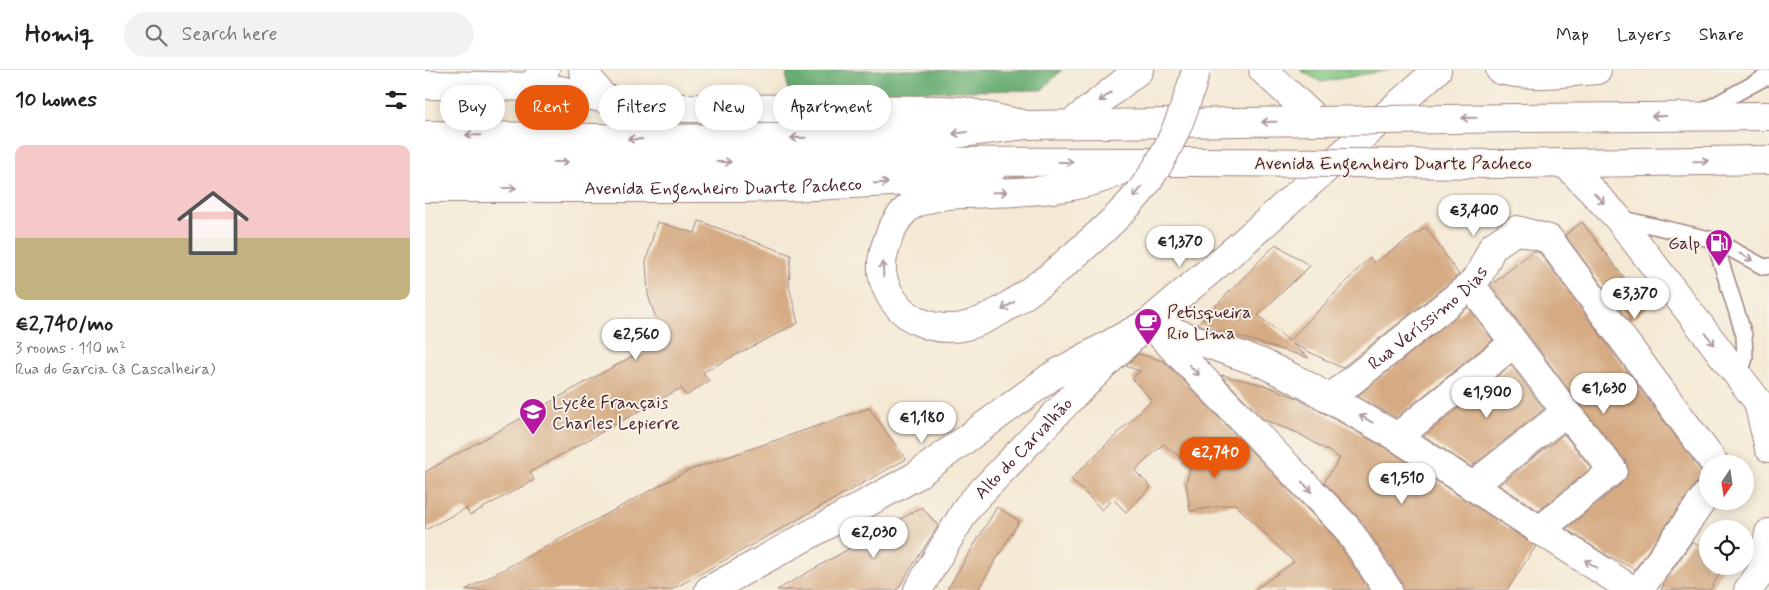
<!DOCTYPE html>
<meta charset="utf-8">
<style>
body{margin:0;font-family:Mynerve,sans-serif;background:#f2f2f2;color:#222;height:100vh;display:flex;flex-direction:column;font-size:19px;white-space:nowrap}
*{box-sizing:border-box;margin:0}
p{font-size:16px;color:#767676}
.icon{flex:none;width:28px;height:28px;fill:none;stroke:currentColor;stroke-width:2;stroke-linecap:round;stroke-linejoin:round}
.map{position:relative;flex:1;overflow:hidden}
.details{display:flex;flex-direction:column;background:#fff;width:425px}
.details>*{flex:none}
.hud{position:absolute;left:15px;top:15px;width:475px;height:45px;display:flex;gap:10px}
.needle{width:32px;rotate:193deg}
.buttons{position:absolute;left:1274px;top:385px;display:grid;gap:10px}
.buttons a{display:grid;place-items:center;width:55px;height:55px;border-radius:50%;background:#fff;box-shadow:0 2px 12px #0003;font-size:25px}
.price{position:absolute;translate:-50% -42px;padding:0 11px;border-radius:18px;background:#fff;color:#222;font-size:16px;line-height:32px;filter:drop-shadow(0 1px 2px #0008)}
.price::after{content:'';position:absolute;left:50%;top:30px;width:15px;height:11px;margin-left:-8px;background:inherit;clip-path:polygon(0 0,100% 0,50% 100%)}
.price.selected{background:#ea580c;color:#fff}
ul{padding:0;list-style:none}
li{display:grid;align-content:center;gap:10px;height:265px;padding:0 15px}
li span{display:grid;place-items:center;height:155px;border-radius:10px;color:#555}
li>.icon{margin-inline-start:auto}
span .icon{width:90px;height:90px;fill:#fffc;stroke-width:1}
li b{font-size:21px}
h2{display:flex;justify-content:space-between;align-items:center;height:60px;padding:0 15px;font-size:21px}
.pill{padding:0 18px;border-radius:22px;background:#fff;box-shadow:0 2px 12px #0003;font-size:18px;line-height:45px}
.pill.selected{background:#ea580c;color:#fff}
header{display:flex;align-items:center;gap:30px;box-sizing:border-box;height:70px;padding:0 25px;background:#fff;border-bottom:1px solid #e0e0e0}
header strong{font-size:24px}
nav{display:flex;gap:28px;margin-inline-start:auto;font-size:18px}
.search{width:350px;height:45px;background:#f2f2f2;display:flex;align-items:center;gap:12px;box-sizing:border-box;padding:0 18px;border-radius:28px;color:#767676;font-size:19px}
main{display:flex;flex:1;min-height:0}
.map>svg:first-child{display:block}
</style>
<header>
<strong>Homiq</strong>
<div class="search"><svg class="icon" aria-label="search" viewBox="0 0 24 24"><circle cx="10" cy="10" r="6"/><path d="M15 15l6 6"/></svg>Search here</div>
<nav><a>Map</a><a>Layers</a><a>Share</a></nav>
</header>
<main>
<section class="details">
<h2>10 homes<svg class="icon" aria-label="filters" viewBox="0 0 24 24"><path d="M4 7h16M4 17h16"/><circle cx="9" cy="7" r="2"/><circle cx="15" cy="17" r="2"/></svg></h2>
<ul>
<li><span style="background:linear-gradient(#f6c9c9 60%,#c2b280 0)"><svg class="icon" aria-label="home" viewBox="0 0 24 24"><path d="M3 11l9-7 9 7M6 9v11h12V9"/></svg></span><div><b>€2,740/mo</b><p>3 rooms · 110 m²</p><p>Rua do Garcia (à Cascalheira)</p></div></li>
</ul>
</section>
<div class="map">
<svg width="1344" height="520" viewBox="0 0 1344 520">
<rect width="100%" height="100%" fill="#f7f3e8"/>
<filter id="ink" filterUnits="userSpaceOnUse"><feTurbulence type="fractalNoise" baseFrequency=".02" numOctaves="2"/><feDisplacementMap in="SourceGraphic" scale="10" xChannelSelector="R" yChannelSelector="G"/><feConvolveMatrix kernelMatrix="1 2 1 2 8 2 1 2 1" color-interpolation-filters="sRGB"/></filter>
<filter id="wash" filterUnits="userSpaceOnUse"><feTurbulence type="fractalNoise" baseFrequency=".0096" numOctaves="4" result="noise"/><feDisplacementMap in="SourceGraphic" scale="20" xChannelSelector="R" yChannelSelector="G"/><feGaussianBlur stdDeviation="1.12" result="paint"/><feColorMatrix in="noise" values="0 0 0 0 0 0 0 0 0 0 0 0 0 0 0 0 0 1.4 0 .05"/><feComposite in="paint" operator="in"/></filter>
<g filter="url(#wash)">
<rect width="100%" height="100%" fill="#f4e9d4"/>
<path fill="#82c984" stroke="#667458" d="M875,0H964L896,12Z"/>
<path fill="#69ad72" stroke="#5a664e" d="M361,0H637L617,20L363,23Z"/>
<g id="blocks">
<g fill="#d5ab83">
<path d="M274,151L366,185L364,216L373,253L278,302L284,311L261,326L256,318L105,402L109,410L45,445L41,438L0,460V402L238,269L223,225L221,192L232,152L270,163Z"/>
<path d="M1157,152L1222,238L1204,251L1140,165Z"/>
<path d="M1001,157L1034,205L917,298L866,273L884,288L773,254L851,174L885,196L833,245L864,271L945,187L949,193Z"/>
<path d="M1108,181L1115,183L1278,404L1210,499L1183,486L1141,459L1198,412L1202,406L1203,398L1200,390L1153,332L1066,215Z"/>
<path d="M1043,237L1068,270L971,348L932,326Z"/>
<path d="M713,284L739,291L910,468L944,520H829L869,492L810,434L765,441L761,413L766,396L758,389L757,386L756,388L738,374L710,401L726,417L701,442L688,429L677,440L646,409L727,330L707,309L715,301L701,296Z"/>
<path d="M1086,295L1119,339L1046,397L999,366Z"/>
<path d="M796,305L839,315L870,327L964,380L1111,476L1082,520H978L976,511L935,449L899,412L915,388L873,363L839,350Z"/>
<path d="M444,338L481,389L246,520H40L262,401Z"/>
<path d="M1139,364L1166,398L1114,441L1074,415Z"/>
<path d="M497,437L513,456L472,520H352Z"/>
<path d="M572,437L594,451L553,520H522Z"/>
<path d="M1267,472L1282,481V496H1299L1285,520H1236L1239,514L1238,513Z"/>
</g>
</g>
</g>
<g filter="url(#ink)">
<use href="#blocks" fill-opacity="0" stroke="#9f8480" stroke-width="1"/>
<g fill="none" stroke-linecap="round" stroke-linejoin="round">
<defs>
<g id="service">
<path d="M1277,42L1339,8H1344"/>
<path d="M1194,148L1289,170L1339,197L1344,196"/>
<path d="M1289,170L1319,265L1320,288L1314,307"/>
</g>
<g id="minor">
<path d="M1075,0C1106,8 1140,2 1172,0"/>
<path d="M106,16L120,0"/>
<path d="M1140,93L1192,147L1344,346"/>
<path d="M1046,215L1141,342L1188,400L1114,461"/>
<path d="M723,253L837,293L874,311L972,367L1207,520"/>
<path d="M728,257L922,458L963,520"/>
<path id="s1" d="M904,329L1046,215L1055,203L1068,176L1092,160L1124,169L1290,394"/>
<path d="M1333,332L1344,378"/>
<path d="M972,367L1089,273"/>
<path d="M1047,416L1141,342"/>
<path d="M1336,501L1344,463"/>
<path id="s2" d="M493,520L543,436L643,331L711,264"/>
<path d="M1214,520L1282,424"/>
<path d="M1323,520L1344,492"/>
</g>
<path id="tertiary" d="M284,520L489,407L627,306L723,253L814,176L1012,0"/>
<g id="primary">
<path d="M158,0L178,28"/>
<path d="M0,15L118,17L204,33L258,38L516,40L536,41L597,54"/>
<path id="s3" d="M0,118H318L389,116L503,110L569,97"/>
</g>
<g id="trunk">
<path d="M838,0L893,51"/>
<path d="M1092,48L1344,46"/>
<path d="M646,54L714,0"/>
<path d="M0,65L228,69L512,66L601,55L893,51"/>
<path d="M0,91L769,92"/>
<path d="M1085,94L1344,90"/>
<path d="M623,208C596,227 569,250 537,257C507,262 476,249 463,221C460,215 457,207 457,200C456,188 460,177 464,166C469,153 477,141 489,134C500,129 511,127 522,125C582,121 647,126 701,98"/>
</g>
</defs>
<use href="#service" stroke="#9f8480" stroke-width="18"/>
<use href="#minor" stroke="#9f8480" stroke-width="30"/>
<use href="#tertiary" stroke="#9f8480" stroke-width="30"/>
<use href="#primary" stroke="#9f8480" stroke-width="30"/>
<use href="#trunk" stroke="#9f8480" stroke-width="30"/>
<use href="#service" stroke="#fff" stroke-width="15"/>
<use href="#minor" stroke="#fff" stroke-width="28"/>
<use href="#tertiary" stroke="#fff" stroke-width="28"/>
<use href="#primary" stroke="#fff" stroke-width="28"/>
<use href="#trunk" stroke="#fff" stroke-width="28"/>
<defs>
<g id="trunk-bridge">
<path d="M893,51L1092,48"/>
<path d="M769,92L1085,94"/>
<path d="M623,208C654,181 688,154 715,122C742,87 760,42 771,0"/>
</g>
</defs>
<use href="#trunk-bridge" stroke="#9f8480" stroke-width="30" stroke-linecap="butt"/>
<use href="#trunk-bridge" stroke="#fff" stroke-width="28"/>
</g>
<defs><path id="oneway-shaft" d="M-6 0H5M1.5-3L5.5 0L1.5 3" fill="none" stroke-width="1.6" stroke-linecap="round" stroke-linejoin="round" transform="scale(1.25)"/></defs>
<g stroke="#ae9aa0">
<use href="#oneway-shaft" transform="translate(680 27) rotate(142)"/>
<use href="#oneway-shaft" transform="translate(1234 46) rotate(180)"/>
<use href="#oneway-shaft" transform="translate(1044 48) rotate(179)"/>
<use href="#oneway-shaft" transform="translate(844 52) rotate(179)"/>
<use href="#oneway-shaft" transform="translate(535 63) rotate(173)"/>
<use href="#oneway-shaft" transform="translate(48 65) rotate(-179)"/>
<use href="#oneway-shaft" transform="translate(373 68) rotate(179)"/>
<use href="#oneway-shaft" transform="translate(210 69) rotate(-179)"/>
<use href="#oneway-shaft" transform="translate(1276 91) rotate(-1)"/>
<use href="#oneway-shaft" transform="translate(136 92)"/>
<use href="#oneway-shaft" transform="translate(299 92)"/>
<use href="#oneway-shaft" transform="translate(641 92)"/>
<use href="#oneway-shaft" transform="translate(456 113) rotate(-2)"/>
<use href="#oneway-shaft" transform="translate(84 118)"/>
<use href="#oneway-shaft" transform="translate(575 122) rotate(-3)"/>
<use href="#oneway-shaft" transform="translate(713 122) rotate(129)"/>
<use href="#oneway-shaft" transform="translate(1174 128) rotate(46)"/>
<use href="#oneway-shaft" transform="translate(1321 187) rotate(28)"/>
<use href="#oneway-shaft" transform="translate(458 199) rotate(-93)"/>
<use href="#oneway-shaft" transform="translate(583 236) rotate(147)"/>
<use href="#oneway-shaft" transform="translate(1285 269) rotate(53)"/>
<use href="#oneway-shaft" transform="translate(769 300) rotate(46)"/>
<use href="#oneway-shaft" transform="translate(941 349) rotate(-151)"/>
<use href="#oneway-shaft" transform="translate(882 417) rotate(47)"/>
<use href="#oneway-shaft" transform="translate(1166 494) rotate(-148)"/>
</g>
</g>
<defs>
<symbol id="fuel-pin" viewBox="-11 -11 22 30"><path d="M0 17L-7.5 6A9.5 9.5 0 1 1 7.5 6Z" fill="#b5179e" stroke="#f7f3e8"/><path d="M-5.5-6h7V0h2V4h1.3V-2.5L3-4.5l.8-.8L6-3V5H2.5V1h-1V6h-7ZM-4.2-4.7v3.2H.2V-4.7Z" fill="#fff"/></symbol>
<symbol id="cafe-pin" viewBox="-11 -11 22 30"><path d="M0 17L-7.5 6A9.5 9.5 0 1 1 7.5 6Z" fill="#b5179e" stroke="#f7f3e8"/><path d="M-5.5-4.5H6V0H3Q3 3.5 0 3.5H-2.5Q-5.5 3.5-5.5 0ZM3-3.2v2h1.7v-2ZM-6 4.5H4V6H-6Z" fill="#fff"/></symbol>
<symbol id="school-pin" viewBox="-11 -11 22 30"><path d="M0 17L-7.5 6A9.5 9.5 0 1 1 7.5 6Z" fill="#b5179e" stroke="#f7f3e8"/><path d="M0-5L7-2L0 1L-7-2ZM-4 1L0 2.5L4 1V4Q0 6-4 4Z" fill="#fff"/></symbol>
</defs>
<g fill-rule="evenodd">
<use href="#fuel-pin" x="1278" y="157" width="32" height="43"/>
<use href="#cafe-pin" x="707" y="236" width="32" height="43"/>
<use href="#school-pin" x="92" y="326" width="32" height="43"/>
</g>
<g text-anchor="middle" stroke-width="4" stroke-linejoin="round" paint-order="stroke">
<g font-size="18" fill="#4a1f2b" stroke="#f7f3e8">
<text x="968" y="99">Avenida Engenheiro Duarte Pacheco</text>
<text dy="6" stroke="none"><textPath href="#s3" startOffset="298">Avenida Engenheiro Duarte Pacheco</textPath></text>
<text dy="6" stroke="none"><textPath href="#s1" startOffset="128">Rua Veríssimo Dias</textPath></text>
<text dy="6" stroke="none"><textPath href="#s2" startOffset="178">Alto do Carvalhão</textPath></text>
</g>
<g font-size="18" fill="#4a1f2b" stroke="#f7f3e8" text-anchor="start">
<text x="1275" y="179" text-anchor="end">Galp</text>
<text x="742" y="248">Petisqueira<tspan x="742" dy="21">Rio Lima</tspan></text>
<text x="127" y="338">Lycée Français<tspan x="127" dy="21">Charles Lepierre</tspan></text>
</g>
</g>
</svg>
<div class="buttons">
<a><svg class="needle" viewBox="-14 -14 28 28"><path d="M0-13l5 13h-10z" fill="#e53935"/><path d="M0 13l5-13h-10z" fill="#767676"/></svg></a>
<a><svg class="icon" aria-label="locate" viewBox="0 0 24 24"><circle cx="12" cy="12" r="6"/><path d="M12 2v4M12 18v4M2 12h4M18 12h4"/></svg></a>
</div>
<b class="price" style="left:1049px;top:167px">€3,400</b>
<b class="price" style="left:755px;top:198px">€1,370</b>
<b class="price" style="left:1210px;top:250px">€3,370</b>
<b class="price" style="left:211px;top:291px">€2,560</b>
<b class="price" style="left:1179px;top:345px">€1,630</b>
<b class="price" style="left:1062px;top:349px">€1,900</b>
<b class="price" style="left:497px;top:374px">€1,180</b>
<b class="price selected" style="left:790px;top:409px">€2,740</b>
<b class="price" style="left:977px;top:435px">€1,510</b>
<b class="price" style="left:449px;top:489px">€2,030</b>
<div class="hud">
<a class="pill">Buy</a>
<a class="pill selected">Rent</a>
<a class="pill">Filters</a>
<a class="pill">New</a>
<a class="pill">Apartment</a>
</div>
</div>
</main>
